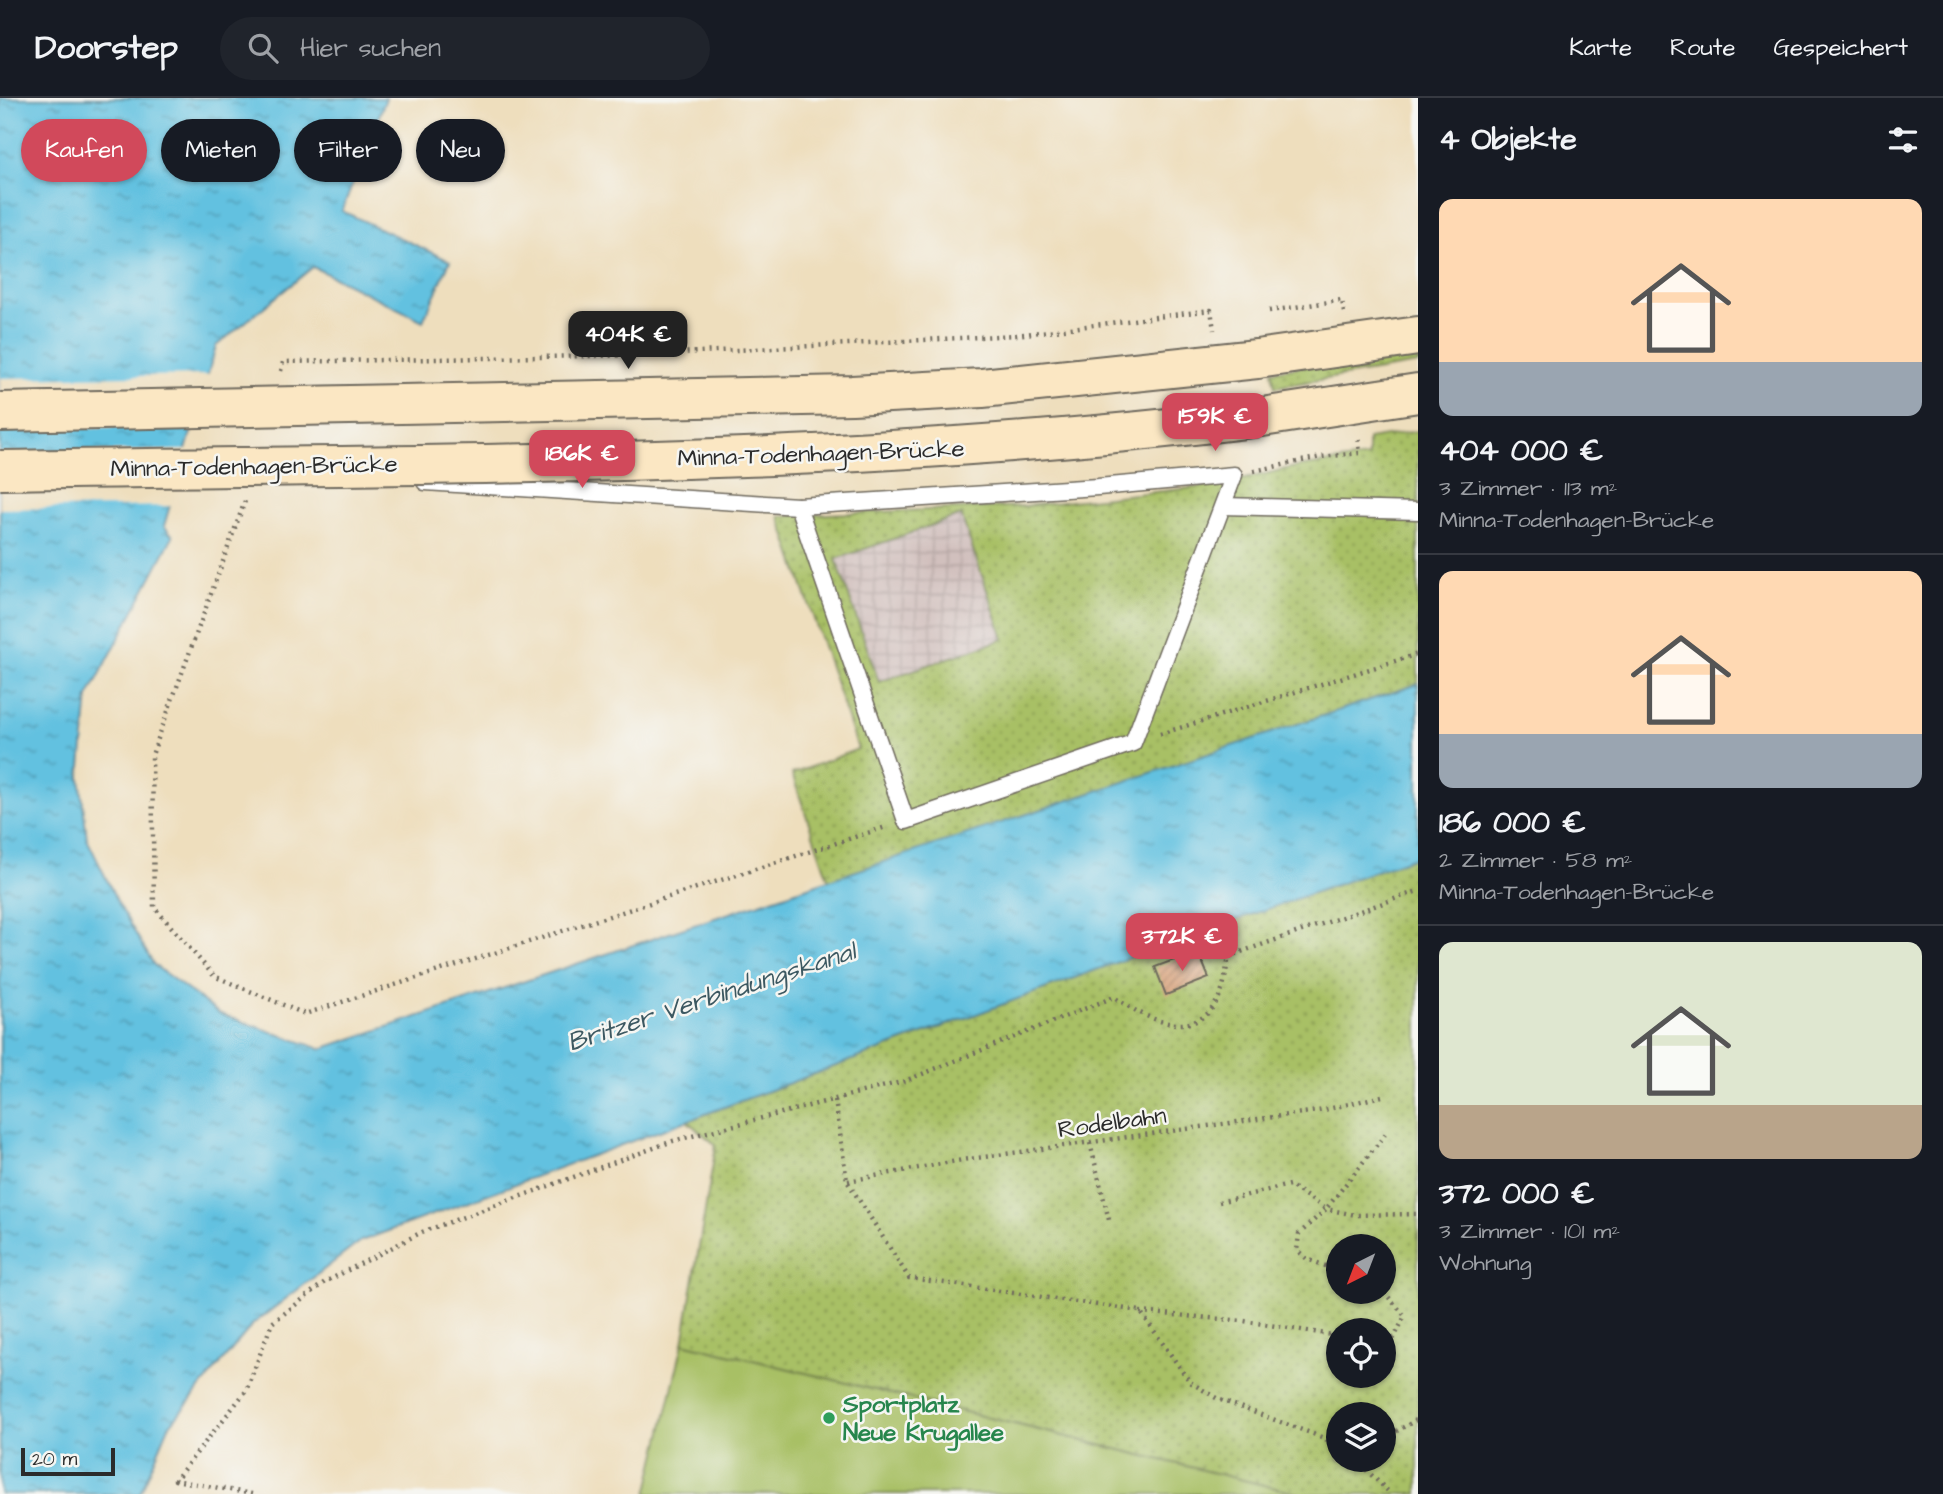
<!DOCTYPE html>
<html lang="de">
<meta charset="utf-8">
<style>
body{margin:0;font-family:"Architects Daughter",sans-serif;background:#20242c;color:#f1f3f6;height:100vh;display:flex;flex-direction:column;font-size:26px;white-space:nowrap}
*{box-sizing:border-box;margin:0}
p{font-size:23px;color:#9ea1a6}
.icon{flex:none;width:38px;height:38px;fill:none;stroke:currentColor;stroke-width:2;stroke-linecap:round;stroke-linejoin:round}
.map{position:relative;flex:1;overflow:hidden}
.panel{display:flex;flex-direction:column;background:#171b24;width:525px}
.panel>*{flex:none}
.top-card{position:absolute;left:21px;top:21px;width:665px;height:63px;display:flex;gap:14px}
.needle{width:46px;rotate:222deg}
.buttons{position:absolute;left:1326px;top:1136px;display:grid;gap:14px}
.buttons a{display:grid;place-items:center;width:70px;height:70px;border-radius:50%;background:#171b24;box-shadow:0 2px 5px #0004;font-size:35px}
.scale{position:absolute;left:21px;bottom:18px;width:94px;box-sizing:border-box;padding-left:7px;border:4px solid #2b2b2b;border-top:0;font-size:19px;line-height:24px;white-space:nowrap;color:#2b2b2b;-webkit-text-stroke:5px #f6f6f2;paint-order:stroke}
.price{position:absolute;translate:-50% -60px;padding:0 16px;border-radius:14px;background:#d1495b;color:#fff;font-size:23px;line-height:46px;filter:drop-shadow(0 2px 4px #0008)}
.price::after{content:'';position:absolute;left:50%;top:42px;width:21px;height:16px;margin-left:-10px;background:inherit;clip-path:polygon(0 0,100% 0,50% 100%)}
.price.on{background:#222;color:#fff}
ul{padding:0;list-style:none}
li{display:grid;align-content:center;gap:14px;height:371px;padding:0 21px}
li+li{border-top:2px solid #363941}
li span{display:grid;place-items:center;height:217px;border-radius:14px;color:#555}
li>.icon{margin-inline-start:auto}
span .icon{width:126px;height:126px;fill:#fffc;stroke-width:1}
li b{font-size:30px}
h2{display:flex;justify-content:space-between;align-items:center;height:84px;padding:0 21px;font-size:30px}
.tag{padding:0 24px;border-radius:32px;background:#171b24;box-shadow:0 2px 5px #0004;font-size:24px;line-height:63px}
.tag.on{background:#d1495b;color:#fff}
header{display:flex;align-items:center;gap:42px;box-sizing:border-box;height:98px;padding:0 35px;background:#171b24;border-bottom:2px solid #363941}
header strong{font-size:33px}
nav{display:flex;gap:38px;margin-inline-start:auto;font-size:24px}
.search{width:490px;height:63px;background:#20242c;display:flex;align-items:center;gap:18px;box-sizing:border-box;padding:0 24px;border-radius:38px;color:#9ea1a6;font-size:26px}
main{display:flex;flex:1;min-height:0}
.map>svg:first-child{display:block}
</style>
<header>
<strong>Doorstep</strong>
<div class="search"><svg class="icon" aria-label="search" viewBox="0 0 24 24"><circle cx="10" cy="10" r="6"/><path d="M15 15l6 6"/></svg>Hier suchen</div>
<nav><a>Karte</a><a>Route</a><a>Gespeichert</a></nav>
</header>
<main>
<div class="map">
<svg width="1418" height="1396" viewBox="0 0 1418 1396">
<defs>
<pattern id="industrial-grid" width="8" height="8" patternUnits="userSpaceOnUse" patternTransform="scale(1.75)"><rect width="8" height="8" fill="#d1c0bd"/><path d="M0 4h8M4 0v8" fill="none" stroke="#b4a5a3"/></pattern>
<pattern id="grass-dots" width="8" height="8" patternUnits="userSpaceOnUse" patternTransform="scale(1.75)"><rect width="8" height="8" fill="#a8c065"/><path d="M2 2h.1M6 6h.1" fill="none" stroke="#899c53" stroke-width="1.8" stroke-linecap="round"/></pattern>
<pattern id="water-ripples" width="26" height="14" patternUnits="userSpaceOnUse" patternTransform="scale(1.75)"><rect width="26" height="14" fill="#62c1e0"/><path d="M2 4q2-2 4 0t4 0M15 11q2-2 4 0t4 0" fill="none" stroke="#519db6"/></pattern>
<pattern id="building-hatch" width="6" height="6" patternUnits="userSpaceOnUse" patternTransform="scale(1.75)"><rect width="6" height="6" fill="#d9a37d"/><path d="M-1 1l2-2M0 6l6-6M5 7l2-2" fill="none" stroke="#b08567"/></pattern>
</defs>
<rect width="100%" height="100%" fill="#f6f6f2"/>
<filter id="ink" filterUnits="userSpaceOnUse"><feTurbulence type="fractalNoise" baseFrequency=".0143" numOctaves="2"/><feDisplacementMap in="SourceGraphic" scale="14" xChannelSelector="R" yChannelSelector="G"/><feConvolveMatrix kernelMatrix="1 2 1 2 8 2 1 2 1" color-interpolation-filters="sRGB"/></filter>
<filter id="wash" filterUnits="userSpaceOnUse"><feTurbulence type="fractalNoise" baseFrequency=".00686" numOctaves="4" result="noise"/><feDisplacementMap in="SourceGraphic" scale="28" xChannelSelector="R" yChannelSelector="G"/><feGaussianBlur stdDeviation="1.57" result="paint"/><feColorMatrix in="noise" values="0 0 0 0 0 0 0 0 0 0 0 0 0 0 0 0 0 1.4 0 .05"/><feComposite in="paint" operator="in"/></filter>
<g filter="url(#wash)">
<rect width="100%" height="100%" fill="#eedebd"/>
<path fill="url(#industrial-grid)" d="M961,417L1005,541L879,584L836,461Z"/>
<g fill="url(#grass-dots)" stroke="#6a7648" stroke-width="2" fill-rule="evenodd">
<path d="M1418,250V266L1275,289L1272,273Z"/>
<path d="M1418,333V586L829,783L792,676L858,651L779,418L1025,408L1219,387L1290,370L1368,359V341ZM961,417L1004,541L879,584L836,461Z"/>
<path d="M1418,758V1396H1300L683,1245L716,1047L687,1023L1142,855ZM1339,1148H1384V1194H1339ZM1339,1232H1384V1278H1339ZM1339,1316H1384V1362H1339Z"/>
</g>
<path fill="#a8c065" stroke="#6a7648" stroke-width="2" d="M683,1245L1300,1396H647Z"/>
<path fill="url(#water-ripples)" stroke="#467686" stroke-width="2" d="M0,0H386L342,113L450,163L423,223L313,169L216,248L164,428L173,438L88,599L80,679L87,741L118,805L154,867L220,916L321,951L1418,586V758L1142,855L361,1143L253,1226L169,1328L140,1396H0Z"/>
<g fill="#eedebd">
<path d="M212,277L196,328L0,331V280Z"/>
<path d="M189,352L173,408L0,411V355Z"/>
</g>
<g id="blocks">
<path fill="url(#building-hatch)" d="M1198,853L1209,880L1166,897L1155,869Z"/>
</g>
</g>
<g filter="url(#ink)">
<use href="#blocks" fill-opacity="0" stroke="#6f6a5e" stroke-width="2"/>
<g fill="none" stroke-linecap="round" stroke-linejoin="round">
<defs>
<g id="service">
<path d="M1234,377L1133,645L906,723L798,408L1098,389Z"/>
<path d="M425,384L798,408"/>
<path d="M1223,408L1418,413"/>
</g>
<g id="secondary">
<path d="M1257,261L1418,238"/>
<path d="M1262,319L1418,295"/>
</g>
</defs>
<use href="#service" stroke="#6f6a5e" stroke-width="19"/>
<use href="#secondary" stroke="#6f6a5e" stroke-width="42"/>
<g stroke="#6f6a5e" stroke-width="4.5" stroke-dasharray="2 5" stroke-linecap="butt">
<path d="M1269,213L1342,202L1344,215"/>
<path d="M281,273L283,264L642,257L1017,237L1211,212L1214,232"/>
<path d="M1254,373L1321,359L1360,355L1358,338"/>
<path d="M245,403L152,657L154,809L214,878L305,916L886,729"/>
<path d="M1160,636L1418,556"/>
<path d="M835,1002L847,1083L909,1180L1140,1213L1190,1284L1218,1301L1324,1340L1339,1350"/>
<path d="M1090,1045L1109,1122"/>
<path d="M848,1083L962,1062L1324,1012L1382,998"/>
<path d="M1219,1104L1289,1087L1326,1111L1387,1034"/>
<path d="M1339,1173L1307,1161L1297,1152L1299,1136L1326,1111L1355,1117L1418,1116"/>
<path d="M1384,1194L1405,1218L1394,1240L1384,1241"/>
<path d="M1140,1214L1244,1223L1339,1238"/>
<path d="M1384,1340L1418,1321"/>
<path d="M1356,1362L1391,1396"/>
<path d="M1365,1368L1369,1362"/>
<path d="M252,1396L175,1382L246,1293L272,1225L325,1184L422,1134L673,1043L905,983L1114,899C1145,921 1195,946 1218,901C1225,889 1226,871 1229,858L1418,793"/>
</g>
<use href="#service" stroke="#fff" stroke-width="16"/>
<use href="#secondary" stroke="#fbe7c3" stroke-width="38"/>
<defs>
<g id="secondary-bridge">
<path d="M0,314L852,297L982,290L1257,261"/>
<path d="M0,372C421,365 844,372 1262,319"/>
</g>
</defs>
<use href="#secondary-bridge" stroke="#6f6a5e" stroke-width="42" stroke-linecap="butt"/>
<use href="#secondary-bridge" stroke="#fbe7c3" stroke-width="38"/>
</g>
</g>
<circle fill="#2e9e5b" stroke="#f6f6f2" stroke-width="2.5" cx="829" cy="1320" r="7"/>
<g text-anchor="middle" stroke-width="5" stroke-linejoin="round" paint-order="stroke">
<g font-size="24" fill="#2b2b2b" stroke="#f6f6f2">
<text transform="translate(821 355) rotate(-2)" y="8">Minna-Todenhagen-Brücke</text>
<text transform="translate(254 368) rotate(-1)" y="8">Minna-Todenhagen-Brücke</text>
<text transform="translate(1112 1024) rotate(-8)" y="8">Rodelbahn</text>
</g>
<g font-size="24" font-weight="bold" fill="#27864d" stroke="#f6f6f2" text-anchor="start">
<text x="843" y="1314">Sportplatz<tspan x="843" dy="28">Neue Krugallee</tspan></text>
</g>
<g font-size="26" font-style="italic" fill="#3c5861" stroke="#f6f6f2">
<text transform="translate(711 898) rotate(-18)" y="9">Britzer Verbindungskanal</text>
</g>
</g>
</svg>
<div class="buttons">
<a><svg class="needle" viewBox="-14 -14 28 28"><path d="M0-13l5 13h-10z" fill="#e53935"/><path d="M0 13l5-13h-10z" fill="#9ea1a6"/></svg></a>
<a><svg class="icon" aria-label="locate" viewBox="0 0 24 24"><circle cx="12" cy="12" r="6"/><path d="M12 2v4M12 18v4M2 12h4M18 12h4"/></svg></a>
<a><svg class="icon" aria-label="layers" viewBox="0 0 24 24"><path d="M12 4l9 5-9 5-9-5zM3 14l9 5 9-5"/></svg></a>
</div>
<div class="scale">20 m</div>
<b class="price on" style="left:628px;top:273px">404K €</b>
<b class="price" style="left:1215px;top:355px">159K €</b>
<b class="price" style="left:582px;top:392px">186K €</b>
<b class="price" style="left:1182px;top:875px">372K €</b>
<div class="top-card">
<a class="tag on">Kaufen</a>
<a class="tag">Mieten</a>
<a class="tag">Filter</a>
<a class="tag">Neu</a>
</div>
</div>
<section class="panel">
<h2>4 Objekte<svg class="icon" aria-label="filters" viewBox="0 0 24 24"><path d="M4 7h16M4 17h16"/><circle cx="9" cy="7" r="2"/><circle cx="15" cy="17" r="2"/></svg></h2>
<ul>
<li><span style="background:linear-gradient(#ffd9b3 75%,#9aa5b1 0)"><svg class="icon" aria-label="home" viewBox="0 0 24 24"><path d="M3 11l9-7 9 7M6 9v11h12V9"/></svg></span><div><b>404 000 €</b><p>3 Zimmer · 113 m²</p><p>Minna-Todenhagen-Brücke</p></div></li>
<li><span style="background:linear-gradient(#ffd9b3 75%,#9aa5b1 0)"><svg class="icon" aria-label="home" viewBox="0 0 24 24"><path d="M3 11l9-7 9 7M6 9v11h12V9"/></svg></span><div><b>186 000 €</b><p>2 Zimmer · 58 m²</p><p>Minna-Todenhagen-Brücke</p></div></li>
<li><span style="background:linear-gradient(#dfe7d0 75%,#b9a48a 0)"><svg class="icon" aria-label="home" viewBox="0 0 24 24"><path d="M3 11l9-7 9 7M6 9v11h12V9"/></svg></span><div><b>372 000 €</b><p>3 Zimmer · 101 m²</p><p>Wohnung</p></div></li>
</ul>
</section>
</main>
